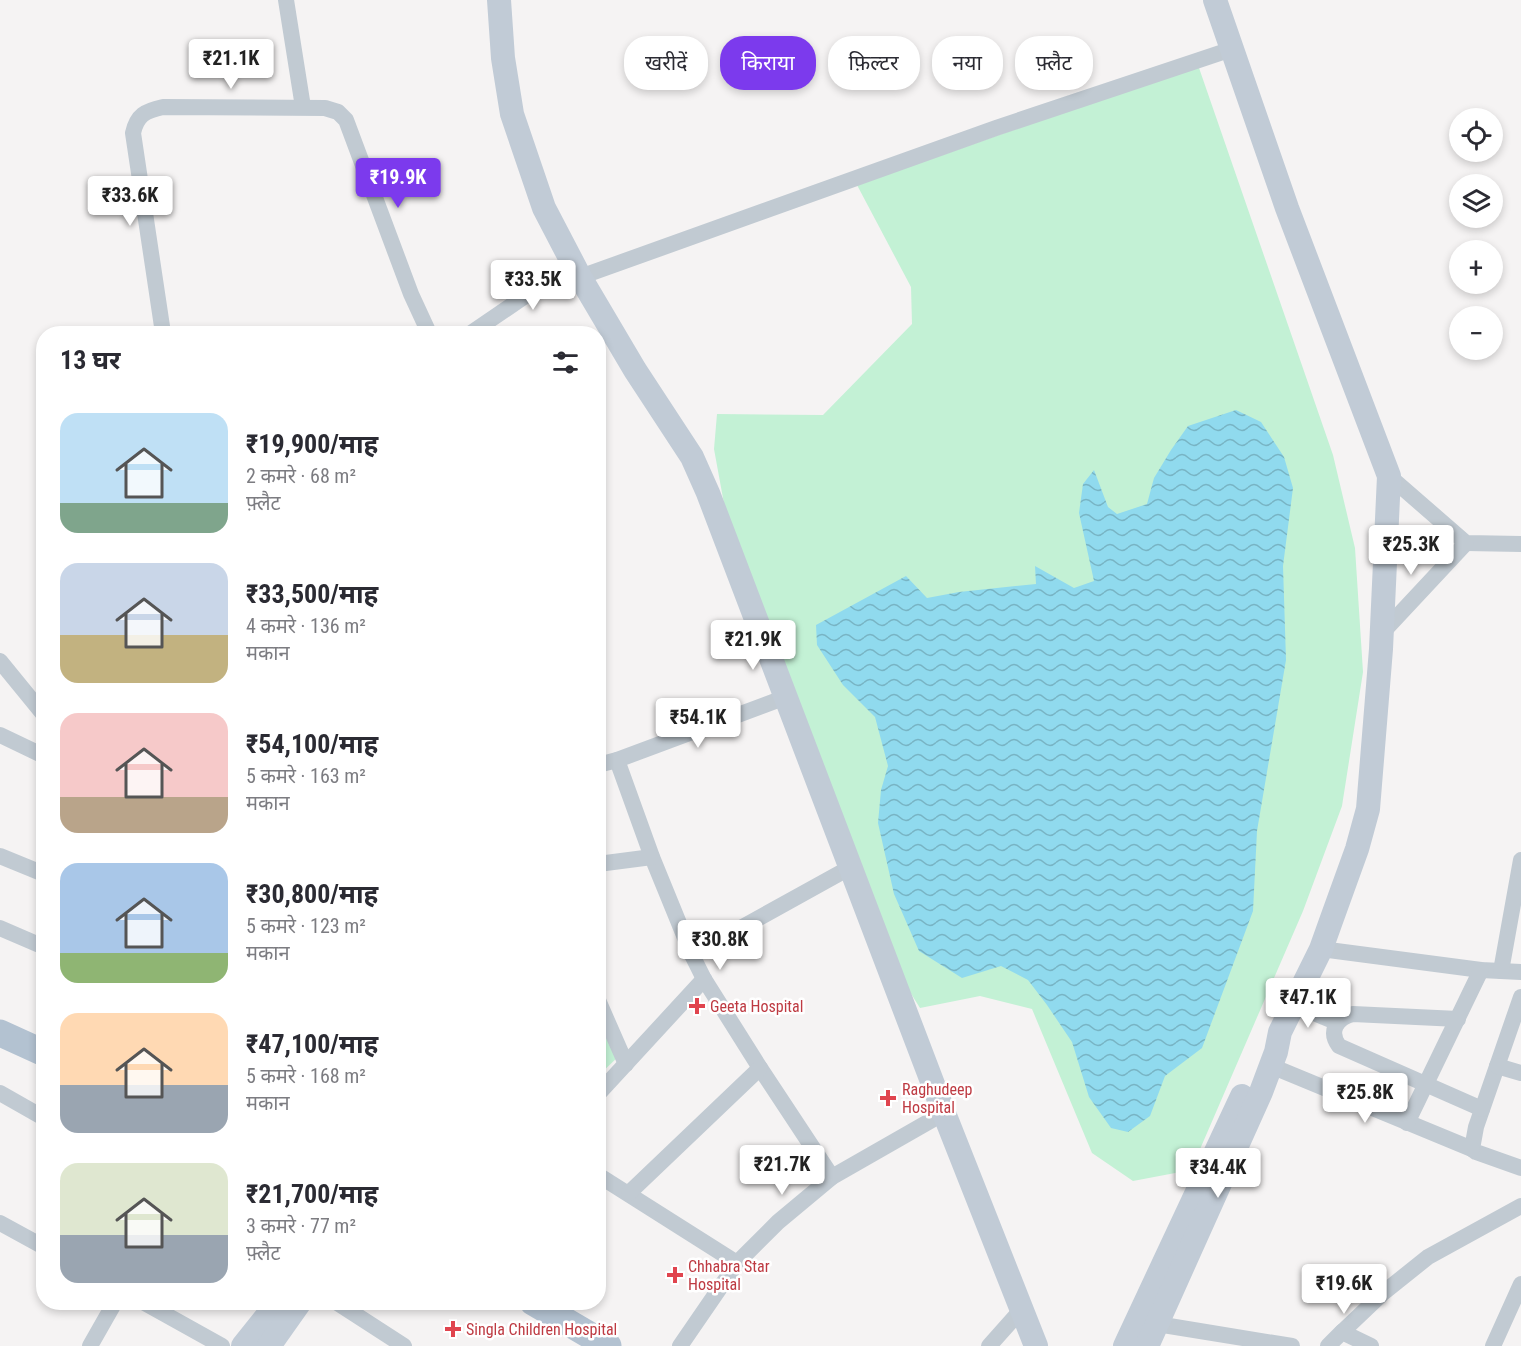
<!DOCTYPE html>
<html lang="hi">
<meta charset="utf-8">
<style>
body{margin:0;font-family:"Roboto Condensed","Noto Sans Devanagari",sans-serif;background:#f2f2f3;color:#2b2b33;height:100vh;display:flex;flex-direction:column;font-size:22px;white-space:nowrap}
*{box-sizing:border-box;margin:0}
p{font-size:20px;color:#7c7c81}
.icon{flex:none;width:33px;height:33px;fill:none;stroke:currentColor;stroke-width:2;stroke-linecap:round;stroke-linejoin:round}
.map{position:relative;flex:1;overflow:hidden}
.drawer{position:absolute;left:36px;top:326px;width:570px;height:984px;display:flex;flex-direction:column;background:#fff;border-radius:24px;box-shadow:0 3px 9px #0003}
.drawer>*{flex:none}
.banner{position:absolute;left:624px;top:36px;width:570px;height:54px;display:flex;gap:12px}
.tools{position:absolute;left:1449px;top:108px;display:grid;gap:12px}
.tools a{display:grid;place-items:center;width:54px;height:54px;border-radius:50%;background:#fff;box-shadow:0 3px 9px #0003;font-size:30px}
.price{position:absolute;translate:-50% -51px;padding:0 14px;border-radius:6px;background:#fff;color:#222;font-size:20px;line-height:39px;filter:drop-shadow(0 2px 3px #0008)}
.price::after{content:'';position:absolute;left:50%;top:36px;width:18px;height:14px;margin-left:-9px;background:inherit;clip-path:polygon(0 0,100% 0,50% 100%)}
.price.current{background:#7c3aed;color:#fff}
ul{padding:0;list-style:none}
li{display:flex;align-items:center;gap:18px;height:150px;padding:0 24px}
li span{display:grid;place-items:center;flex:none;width:168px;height:120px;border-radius:18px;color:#555}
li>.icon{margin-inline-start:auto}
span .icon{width:72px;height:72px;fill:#fffc;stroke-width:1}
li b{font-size:26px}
h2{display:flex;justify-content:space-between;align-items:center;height:72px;padding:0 24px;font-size:26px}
.chip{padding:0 21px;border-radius:24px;background:#fff;box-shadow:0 3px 9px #0003;font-size:21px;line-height:54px}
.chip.current{background:#7c3aed;color:#fff}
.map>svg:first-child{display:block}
</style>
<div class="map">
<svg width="1521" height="1346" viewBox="0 0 1521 1346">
<defs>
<pattern id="water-waves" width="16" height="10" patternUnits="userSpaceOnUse" patternTransform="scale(1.5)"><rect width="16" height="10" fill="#90daee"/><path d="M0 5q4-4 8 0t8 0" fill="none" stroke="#78b4c4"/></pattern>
</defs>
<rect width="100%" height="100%" fill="#f5f3f3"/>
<g fill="#c3f1d5">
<path d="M1198,65L1333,455L1355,548L1363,672L1342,806L1303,911L1191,1170L1133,1181L1092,1153L1032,1009L980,996L920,1008L898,973L727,520L714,449L717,414L823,415L912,324L911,287L857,185Z"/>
<path d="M598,1011L620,1055L599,1075H598Z"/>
</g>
<path fill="url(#water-waves)" d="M1236,410L1261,422L1284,457L1293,488L1283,566L1286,660L1257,831L1253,911L1202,1048L1165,1076L1150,1116L1128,1132L1111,1128L1089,1097L1072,1042L1047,1005L1028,980L1001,966L962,978L919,951L894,894L878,823L881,790L888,766L875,717L843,685L817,645L816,625L906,576L927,598L959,592L1036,584L1035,566L1074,588L1094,581L1079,513L1083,484L1094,470L1108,507L1117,514L1147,504L1154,478L1171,450L1188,426Z"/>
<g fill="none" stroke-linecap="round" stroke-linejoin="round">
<g stroke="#c1cad2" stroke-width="16">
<path d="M286,0L303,107"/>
<path d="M580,277L996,128L1232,49"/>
<path d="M163,333L133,133C137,115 145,111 163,107L325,108L338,112L346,120L411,294L429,333"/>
<path d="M471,333L572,264"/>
<path d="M1389,476L1466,543L1521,544"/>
<path d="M1382,633L1466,543"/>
<path d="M0,661L44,715"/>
<path d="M0,735L44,756"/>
<path d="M617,760L652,857L692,955L704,979L760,1068L832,1177"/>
<path d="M598,765L617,760L786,697"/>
<path d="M0,856L44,874"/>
<path d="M598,864L652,857"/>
<path d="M0,928L44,947"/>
<path d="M1321,949L1481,970L1521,972"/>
<path d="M692,955L851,867"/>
<path d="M1501,971L1521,860"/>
<path d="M1521,997L1476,1127L1472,1149L1476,1152L1521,1168"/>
<path d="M598,1000L626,1064"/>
<path d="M1292,1004L1336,1022"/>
<path d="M1458,1019L1353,1014C1337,1018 1328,1031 1339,1046L1482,1109"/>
<path d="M1271,1066L1472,1149"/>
<path d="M1497,1066L1521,1073"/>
<path d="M0,1093L44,1118"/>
<path d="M598,1094L704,979"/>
<path d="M1407,1123L1481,970"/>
<path d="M598,1175L737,1263"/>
<path d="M629,1193L760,1068"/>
<path d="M0,1223L44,1247"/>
<path d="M143,1302L222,1346"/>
<path d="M336,1302L404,1346"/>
<path d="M1157,1324L1292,1346"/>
<path d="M1342,1332L1383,1293L1428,1257L1521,1206"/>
<path d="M90,1346L115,1302"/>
<path d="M680,1346L737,1263L778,1222L832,1177L944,1113"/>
<path d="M989,1346L1021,1310"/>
<path d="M1328,1346L1342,1332L1371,1346"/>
<path d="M1493,1346L1521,1284"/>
</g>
<g stroke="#c1cbd6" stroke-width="24">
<path d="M499,0L503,58L512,114L544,208L580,277L635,370L692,457L708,493L944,1113L1036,1346"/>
<path d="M243,1346L278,1302"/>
<path d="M269,1346L300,1302"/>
<path d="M1125,1346L1242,1096"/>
<path d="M1147,1346L1261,1092L1276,1052L1280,1032L1321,949L1331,921L1357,849L1368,809L1381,649L1389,476L1287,208L1215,0"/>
</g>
<g stroke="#b3c2d1" stroke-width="27">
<path d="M0,1033L44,1053"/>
<path d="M533,1302L608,1346"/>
</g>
</g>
<g fill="#e0444e" stroke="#fff" stroke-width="2">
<path d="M694 997h6v6h6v6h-6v6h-6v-6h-6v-6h6z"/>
<path d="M885 1089h6v6h6v6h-6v6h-6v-6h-6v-6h6z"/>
<path d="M672 1266h6v6h6v6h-6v6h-6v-6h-6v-6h6z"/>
<path d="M450 1320h6v6h6v6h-6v6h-6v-6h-6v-6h6z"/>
</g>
<g text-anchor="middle" stroke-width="5" stroke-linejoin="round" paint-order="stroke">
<g font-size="16" fill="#be3a42" stroke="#fff" text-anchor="start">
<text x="710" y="1012">Geeta Hospital</text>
<text x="902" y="1095">Raghudeep<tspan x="902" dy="18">Hospital</tspan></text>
<text x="688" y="1272">Chhabra Star<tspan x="688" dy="18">Hospital</tspan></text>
<text x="466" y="1335">Singla Children Hospital</text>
</g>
</g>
</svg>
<div class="tools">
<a><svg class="icon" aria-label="locate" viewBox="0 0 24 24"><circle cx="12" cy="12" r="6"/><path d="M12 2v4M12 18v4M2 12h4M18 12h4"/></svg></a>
<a><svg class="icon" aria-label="layers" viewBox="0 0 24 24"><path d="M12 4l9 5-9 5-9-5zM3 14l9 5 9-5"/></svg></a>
<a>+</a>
<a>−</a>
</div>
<b class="price" style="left:231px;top:90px">₹21.1K</b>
<b class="price current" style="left:398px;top:209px">₹19.9K</b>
<b class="price" style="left:130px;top:227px">₹33.6K</b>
<b class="price" style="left:533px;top:311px">₹33.5K</b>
<b class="price" style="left:1411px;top:576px">₹25.3K</b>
<b class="price" style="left:753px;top:671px">₹21.9K</b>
<b class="price" style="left:698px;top:749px">₹54.1K</b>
<b class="price" style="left:720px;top:971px">₹30.8K</b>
<b class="price" style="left:1308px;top:1029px">₹47.1K</b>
<b class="price" style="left:1365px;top:1124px">₹25.8K</b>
<b class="price" style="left:782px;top:1196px">₹21.7K</b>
<b class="price" style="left:1218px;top:1199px">₹34.4K</b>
<b class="price" style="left:1344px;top:1315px">₹19.6K</b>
<div class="banner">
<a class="chip">खरीदें</a>
<a class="chip current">किराया</a>
<a class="chip">फ़िल्टर</a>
<a class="chip">नया</a>
<a class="chip">फ़्लैट</a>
</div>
<section class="drawer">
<h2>13 घर<svg class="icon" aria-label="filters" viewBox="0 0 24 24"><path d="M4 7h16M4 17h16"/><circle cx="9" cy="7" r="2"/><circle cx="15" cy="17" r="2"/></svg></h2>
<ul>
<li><span style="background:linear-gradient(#bfe0f5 75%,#7fa58c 0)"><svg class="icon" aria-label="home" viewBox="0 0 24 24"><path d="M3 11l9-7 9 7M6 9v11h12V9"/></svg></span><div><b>₹19,900/माह</b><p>2 कमरे · 68 m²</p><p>फ़्लैट</p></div></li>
<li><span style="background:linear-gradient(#c9d6e8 60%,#c2b280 0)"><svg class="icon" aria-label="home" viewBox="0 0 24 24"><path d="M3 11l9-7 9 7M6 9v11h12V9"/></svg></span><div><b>₹33,500/माह</b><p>4 कमरे · 136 m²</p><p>मकान</p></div></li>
<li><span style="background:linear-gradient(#f6c9c9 70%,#b9a48a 0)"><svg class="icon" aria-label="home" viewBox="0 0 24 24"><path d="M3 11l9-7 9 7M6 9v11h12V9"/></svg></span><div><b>₹54,100/माह</b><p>5 कमरे · 163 m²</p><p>मकान</p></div></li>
<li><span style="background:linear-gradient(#a9c7e8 75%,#8fb573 0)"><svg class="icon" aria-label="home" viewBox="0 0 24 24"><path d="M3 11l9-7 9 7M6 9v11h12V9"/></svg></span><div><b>₹30,800/माह</b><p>5 कमरे · 123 m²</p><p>मकान</p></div></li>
<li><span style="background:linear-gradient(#ffd9b3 60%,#9aa5b1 0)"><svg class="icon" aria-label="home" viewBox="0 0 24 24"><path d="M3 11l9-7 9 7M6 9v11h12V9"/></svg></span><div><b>₹47,100/माह</b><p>5 कमरे · 168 m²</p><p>मकान</p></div></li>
<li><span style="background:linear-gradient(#dfe7d0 60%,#9aa5b1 0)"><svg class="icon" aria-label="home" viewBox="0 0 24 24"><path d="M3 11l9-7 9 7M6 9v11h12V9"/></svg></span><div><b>₹21,700/माह</b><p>3 कमरे · 77 m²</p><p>फ़्लैट</p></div></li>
</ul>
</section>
</div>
